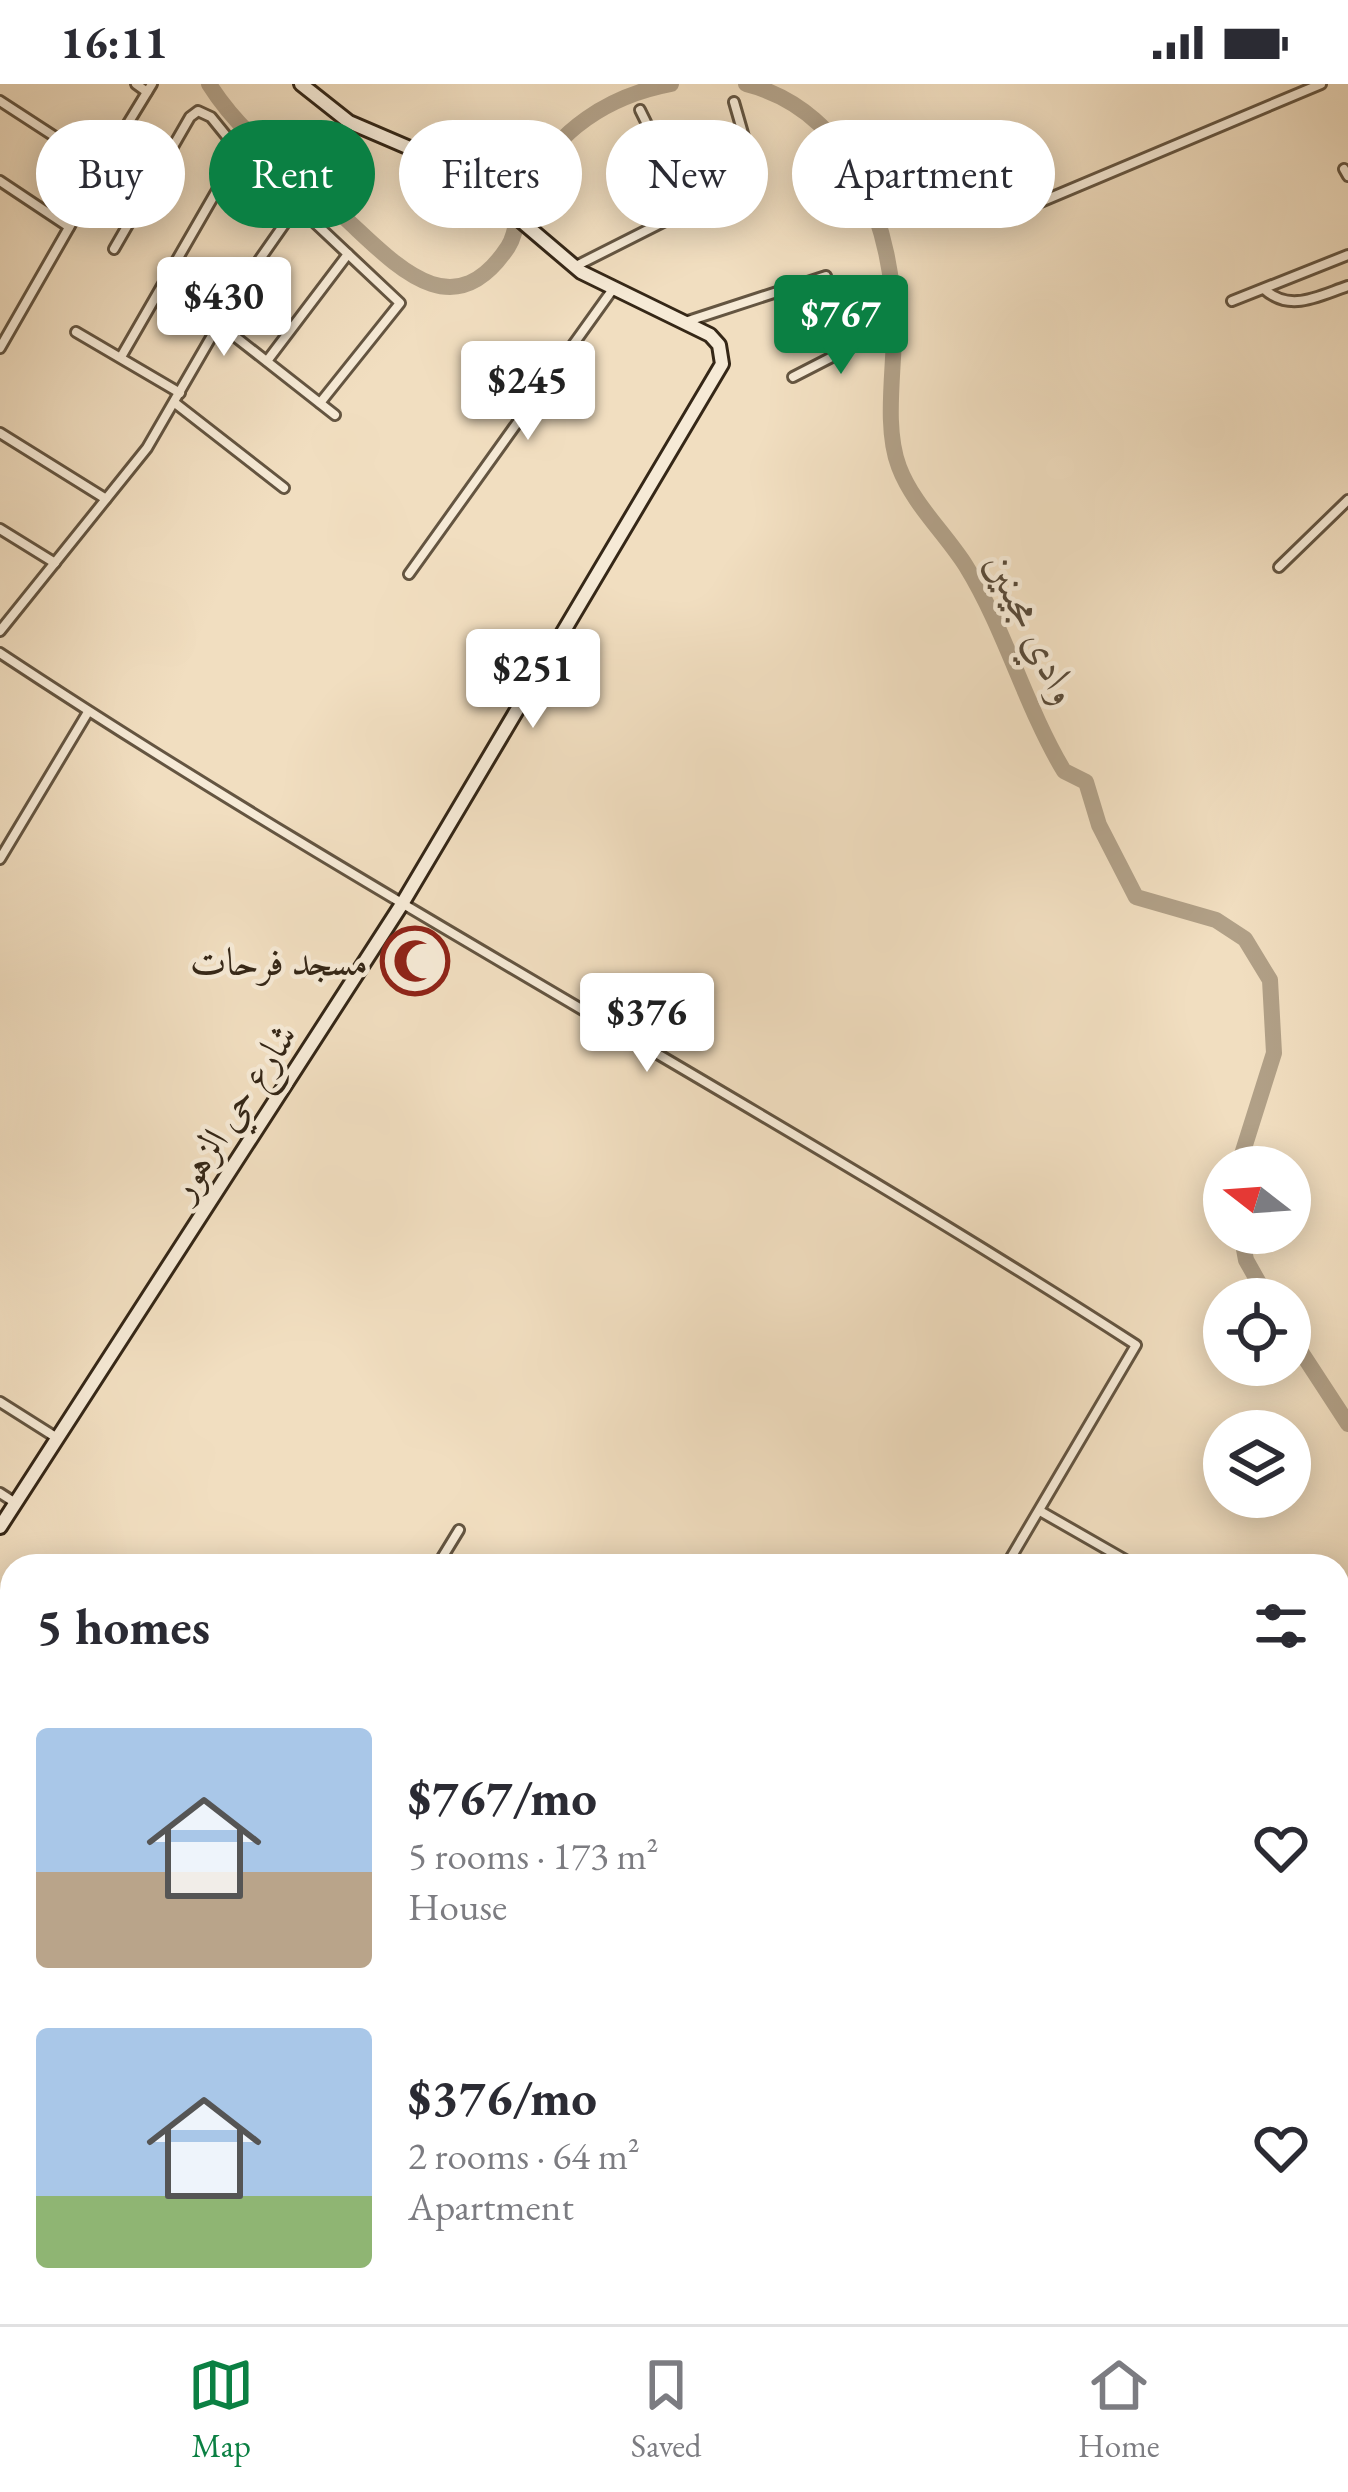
<!DOCTYPE html>
<meta charset="utf-8">
<style>
body{margin:0;font-family:"EB Garamond",Amiri,serif;background:#f2f2f3;color:#2b2b33;height:100vh;display:flex;flex-direction:column;font-size:45px;white-space:nowrap}
*{box-sizing:border-box;margin:0}
p{font-size:39px;color:#7c7c81}
.icon{flex:none;width:66px;height:66px;fill:none;stroke:currentColor;stroke-width:2;stroke-linecap:round;stroke-linejoin:round}
.map{position:relative;flex:1;overflow:hidden}
.drawer{position:absolute;left:0px;top:1470px;width:1350px;height:771px;display:flex;flex-direction:column;background:#fff;border-radius:36px 36px 0 0;box-shadow:0 6px 30px #0003}
.drawer>*{flex:none}
.hud{position:absolute;left:36px;top:36px;width:1278px;height:108px;display:flex;gap:24px}
.needle{width:78px;rotate:287deg}
.fabs{position:absolute;left:1203px;top:1062px;display:grid;gap:24px}
.fabs a{display:grid;place-items:center;width:108px;height:108px;border-radius:50%;background:#fff;box-shadow:0 6px 30px #0003;font-size:60px}
.price{position:absolute;translate:-50% -102px;padding:0 27px;border-radius:12px;background:#fff;color:#222;font-size:39px;line-height:78px;filter:drop-shadow(0 3px 6px #0008)}
.price::after{content:'';position:absolute;left:50%;top:72px;width:36px;height:27px;margin-left:-18px;background:inherit;clip-path:polygon(0 0,100% 0,50% 100%)}
.price.active{background:#0b8043;color:#fff}
ul{padding:0;list-style:none}
li{display:flex;align-items:center;gap:36px;height:300px;padding:0 36px}
li span{display:grid;place-items:center;flex:none;width:336px;height:240px;border-radius:12px;color:#555}
li>.icon{margin-inline-start:auto}
span .icon{width:144px;height:144px;fill:#fffc;stroke-width:1}
li b{font-size:51px}
h2{display:flex;justify-content:space-between;align-items:center;height:144px;padding:0 36px;font-size:51px}
.chip{padding:0 42px;border-radius:54px;background:#fff;box-shadow:0 6px 30px #0003;font-size:42px;line-height:108px}
.chip.active{background:#0b8043;color:#fff}
.status{display:flex;justify-content:space-between;align-items:center;height:84px;padding:0 60px;background:#fff;direction:ltr}
.status svg{height:33px;fill:currentColor}
.tabs{display:flex;justify-content:space-around;align-items:center;height:168px;border-top:3px solid #e1e1e2;background:#fff;font-size:33px;color:#7c7c81}
.tabs a{display:grid;justify-items:center;gap:6px}
.tabs .active{color:#0b8043}
.map>svg:first-child{display:block}
</style>
<div class="status"><b>16:11</b><svg viewBox="0 0 49 12"><path d="M0 12V9h3v3zM5 12V6h3v6zM10 12V3h3v9zM15 12V0h3v12zM26 1h20v11H26zM47 4h2v5h-2z"/></svg></div>
<div class="map">
<svg width="1348" height="2240" viewBox="0 0 1348 2240">
<rect width="100%" height="100%" fill="#f1dec0"/>
<filter id="stains"><feTurbulence type="fractalNoise" baseFrequency=".00167" numOctaves="4"/><feColorMatrix values="0 0 0 0 .2 0 0 0 0 .09 0 0 0 0 .02 0 0 0 .5 -.17"/></filter>
<radialGradient id="worn" r=".72"><stop offset=".6" stop-color="#630" stop-opacity="0"/><stop offset="1" stop-color="#630" stop-opacity=".3"/></radialGradient>
<g fill="none" stroke-linecap="round" stroke-linejoin="round">
<g stroke="#b1a087" stroke-width="16">
<path d="M209,0C244,56 298,90 346,135C396,181 453,246 508,163C519,146 516,121 527,102C558,46 608,12 671,0"/>
<path d="M746,0C853,27 895,146 894,247C894,288 884,344 899,383C913,420 945,449 966,482C1006,547 1025,622 1064,687L1086,698L1099,741L1136,813L1216,836L1245,855L1270,896L1274,969L1238,1083"/>
<path d="M1241,1149L1246,1176L1268,1215"/>
<path d="M1290,1251L1348,1340"/>
</g>
<defs>
<g id="street">
<path d="M136,0L147,8"/>
<path d="M0,17L103,84"/>
<path d="M640,26L689,125"/>
<path d="M127,41L152,0"/>
<path d="M1344,85L1348,92"/>
<path d="M0,97L69,143"/>
<path d="M1031,122L1321,0"/>
<path d="M114,165L190,33L198,27L211,33L245,75L297,122"/>
<path d="M576,182L689,125L752,106L757,98L734,18"/>
<path d="M1264,205C1290,229 1318,212 1348,202"/>
<path d="M1232,217L1348,171"/>
<path d="M685,238L826,192"/>
<path d="M219,240L335,331"/>
<path d="M76,248L180,309"/>
<path d="M0,264L118,58"/>
<path d="M121,273L239,68"/>
<path d="M267,277L348,170"/>
<path d="M793,293L869,254"/>
<path d="M175,319L284,404"/>
<path d="M0,349L106,415"/>
<path d="M0,445L55,479"/>
<path d="M1279,483L1348,416"/>
<path d="M409,490L613,205"/>
<path d="M0,547L147,364L239,205L297,122L400,219L320,319"/>
<path d="M0,569C370,814 764,1021 1136,1261L1006,1482"/>
<path d="M0,775L88,628"/>
<path d="M0,1318L57,1354"/>
<path d="M0,1409L14,1418"/>
<path d="M1040,1427L1136,1482"/>
<path d="M437,1482L459,1446"/>
<path d="M1338,1599L1348,1605"/>
<path d="M0,1696L12,1703"/>
<path d="M0,1976L12,1983"/>
<path d="M0,2062L12,2039"/>
<path d="M0,2109L12,2124"/>
<path d="M189,2229L207,2240"/>
<path d="M252,2240L258,2229"/>
<path d="M348,2240L355,2229"/>
<path d="M554,2240L561,2229"/>
</g>
<path id="secondary" d="M0,1443L402,820L722,280L719,261L710,251L581,188L461,86L349,38L301,0"/>
</defs>
<use href="#street" stroke="#645541" stroke-width="14"/>
<use href="#secondary" stroke="#352717" stroke-width="18"/>
<use href="#street" stroke="#f6ead6" stroke-width="8"/>
<use href="#secondary" stroke="#f6ead6" stroke-width="12"/>
</g>
<defs>
<symbol id="mosque-ring" viewBox="-11 -11 22 22"><circle r="9.5" fill="#f6ead6" stroke="#8f2418" stroke-width="1.5"/><path d="M3.5-4.9A6 6 0 1 0 3.5 4.9A5 5 0 1 1 3.5-4.9Z" fill="#8f2418"/></symbol>
</defs>
<g fill-rule="evenodd">
<use href="#mosque-ring" x="377" y="839" width="76" height="76"/>
</g>
<g text-anchor="middle" stroke-width="9" stroke-linejoin="round" paint-order="stroke">
<g font-size="39" fill="#352717" stroke="#f6ead6" text-anchor="end">
<text x="368" y="891">مسجد فرحات</text>
</g>
<g font-size="39" fill="#352717" stroke="#f6ead6">
<text transform="translate(232 1027) rotate(-57)" y="14">شارع حي الزهور</text>
</g>
<g font-size="42" font-style="italic" fill="#5a4b39" stroke="#f6ead6">
<text transform="translate(1034 544) rotate(64)" y="15">وادي مجينين</text>
</g>
</g>
<rect width="100%" height="100%" filter="url(#stains)"/>
<rect width="100%" height="100%" fill="url(#worn)"/>
</svg>
<div class="fabs">
<a><svg class="needle" viewBox="-14 -14 28 28"><path d="M0-13l5 13h-10z" fill="#e53935"/><path d="M0 13l5-13h-10z" fill="#7c7c81"/></svg></a>
<a><svg class="icon" aria-label="locate" viewBox="0 0 24 24"><circle cx="12" cy="12" r="6"/><path d="M12 2v4M12 18v4M2 12h4M18 12h4"/></svg></a>
<a><svg class="icon" aria-label="layers" viewBox="0 0 24 24"><path d="M12 4l9 5-9 5-9-5zM3 14l9 5 9-5"/></svg></a>
</div>
<b class="price" style="left:224px;top:275px">$430</b>
<b class="price active" style="left:841px;top:293px">$767</b>
<b class="price" style="left:528px;top:359px">$245</b>
<b class="price" style="left:533px;top:647px">$251</b>
<b class="price" style="left:647px;top:991px">$376</b>
<div class="hud">
<a class="chip">Buy</a>
<a class="chip active">Rent</a>
<a class="chip">Filters</a>
<a class="chip">New</a>
<a class="chip">Apartment</a>
</div>
<section class="drawer">
<h2>5 homes<svg class="icon" aria-label="filters" viewBox="0 0 24 24"><path d="M4 7h16M4 17h16"/><circle cx="9" cy="7" r="2"/><circle cx="15" cy="17" r="2"/></svg></h2>
<ul>
<li><span style="background:linear-gradient(#a9c7e8 60%,#b9a48a 0)"><svg class="icon" aria-label="home" viewBox="0 0 24 24"><path d="M3 11l9-7 9 7M6 9v11h12V9"/></svg></span><div><b>$767/mo</b><p>5 rooms · 173 m²</p><p>House</p></div><svg class="icon" aria-label="heart" viewBox="0 0 24 24"><path d="M12 20l-8-8c-3-5 5-10 8-4 3-6 11-1 8 4z"/></svg></li>
<li><span style="background:linear-gradient(#a9c7e8 70%,#8fb573 0)"><svg class="icon" aria-label="home" viewBox="0 0 24 24"><path d="M3 11l9-7 9 7M6 9v11h12V9"/></svg></span><div><b>$376/mo</b><p>2 rooms · 64 m²</p><p>Apartment</p></div><svg class="icon" aria-label="heart" viewBox="0 0 24 24"><path d="M12 20l-8-8c-3-5 5-10 8-4 3-6 11-1 8 4z"/></svg></li>
</ul>
</section>
</div>
<nav class="tabs">
<a class="active"><svg class="icon" aria-label="map" viewBox="0 0 24 24"><path d="M3 6l6-2 6 2 6-2v14l-6 2-6-2-6 2zM9 4v14M15 6v14"/></svg>Map</a>
<a><svg class="icon" aria-label="saved" viewBox="0 0 24 24"><path d="M7 4h10v16l-5-4-5 4z"/></svg>Saved</a>
<a><svg class="icon" aria-label="home" viewBox="0 0 24 24"><path d="M3 11l9-7 9 7M6 9v11h12V9"/></svg>Home</a>
</nav>
